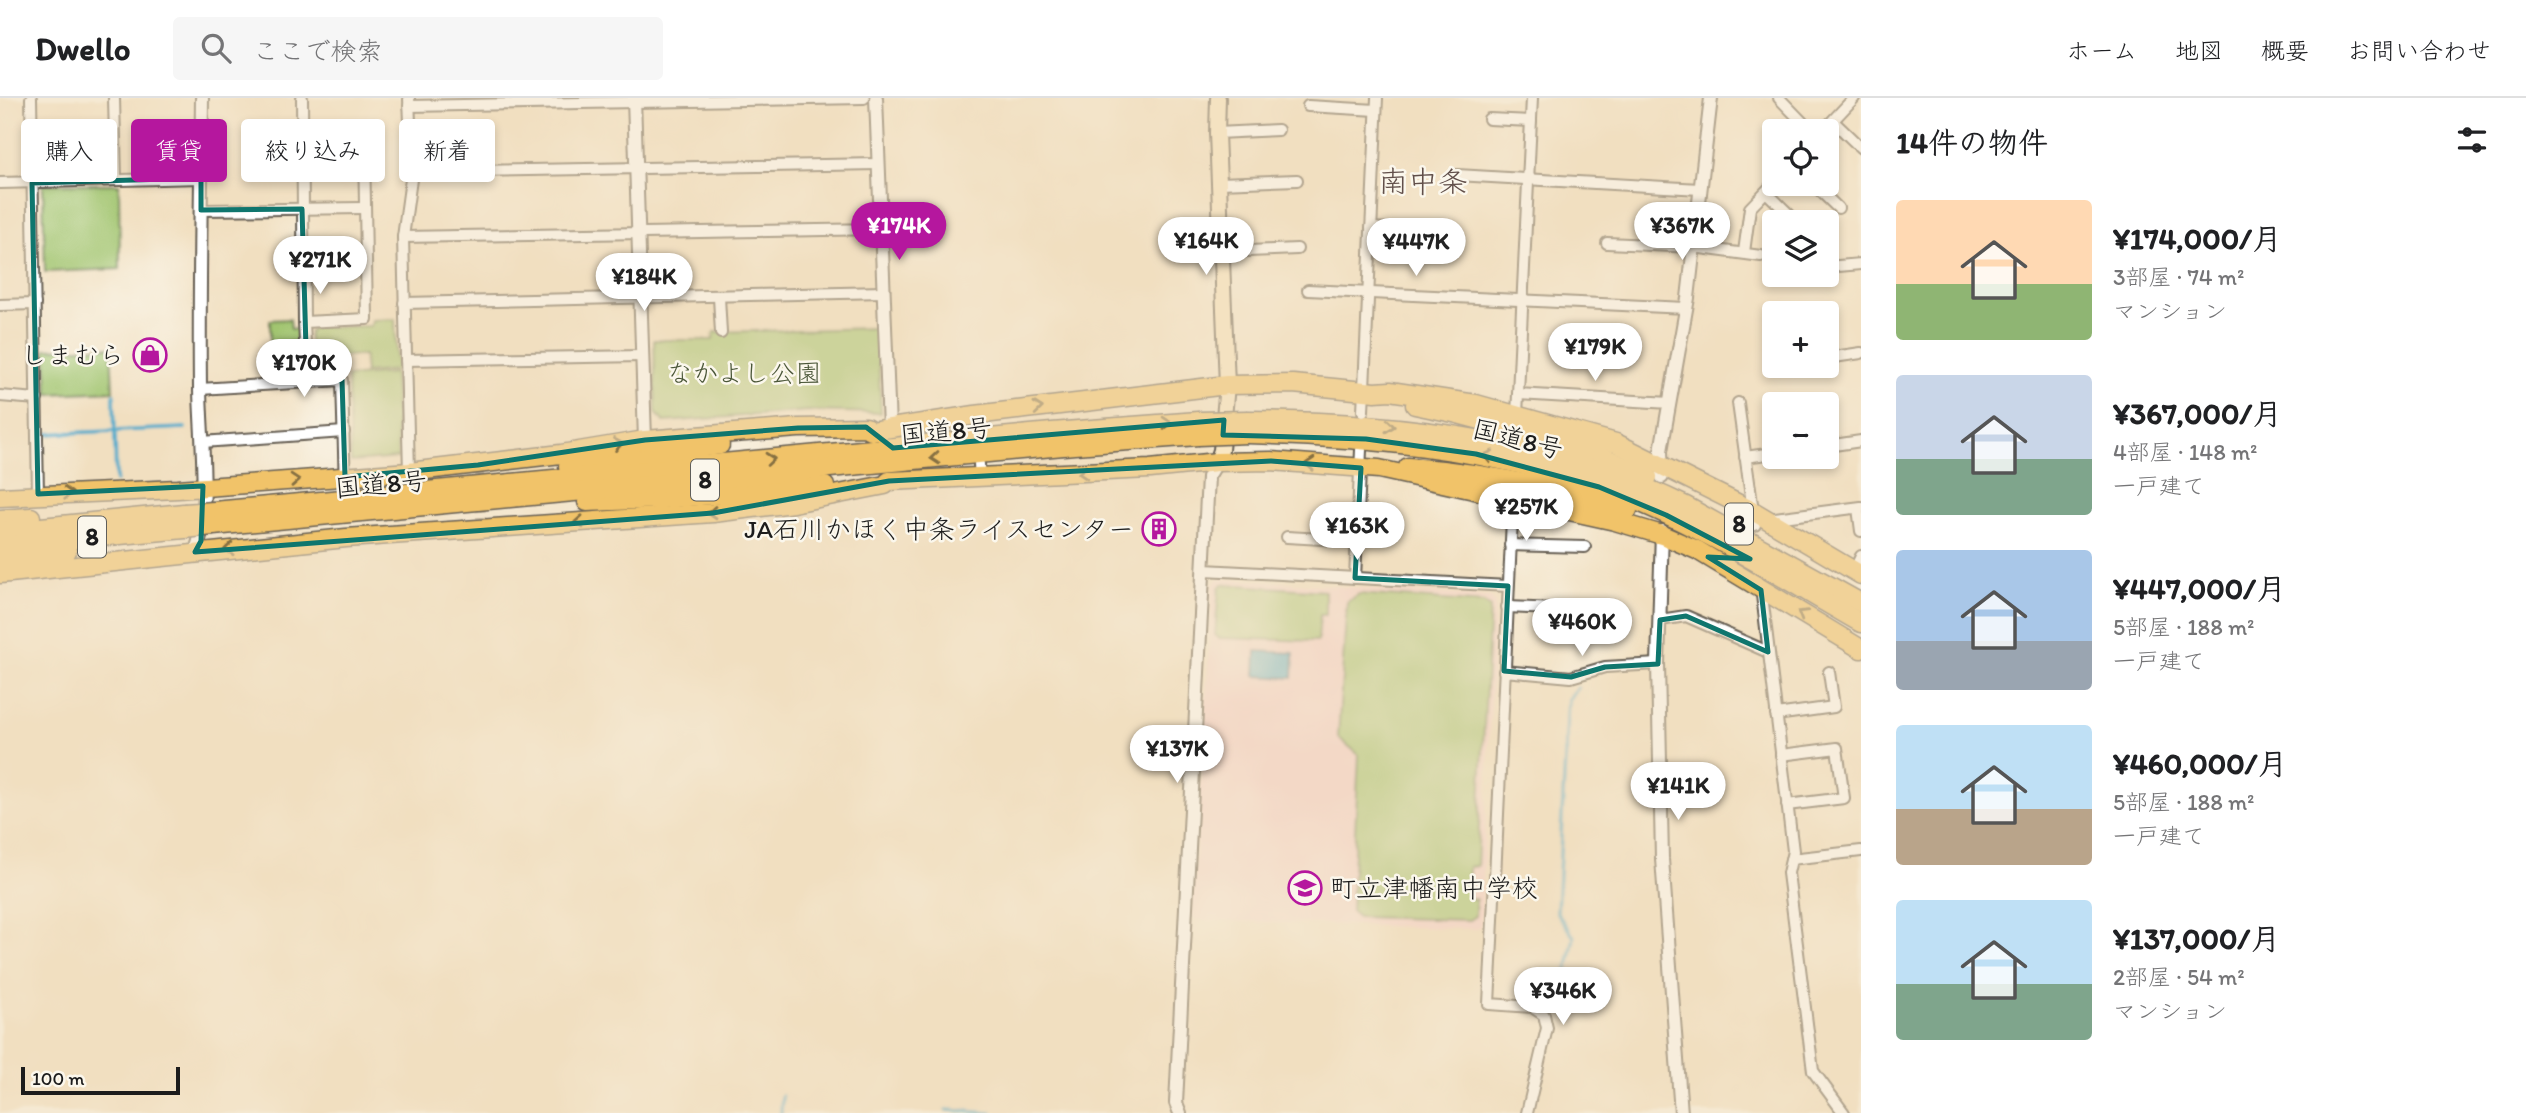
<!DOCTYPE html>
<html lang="ja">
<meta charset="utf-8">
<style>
body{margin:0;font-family:Itim,"Klee One",sans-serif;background:#f6f6f6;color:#202124;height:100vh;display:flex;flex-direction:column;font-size:26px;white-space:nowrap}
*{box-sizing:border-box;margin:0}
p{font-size:23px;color:#757577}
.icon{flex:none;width:38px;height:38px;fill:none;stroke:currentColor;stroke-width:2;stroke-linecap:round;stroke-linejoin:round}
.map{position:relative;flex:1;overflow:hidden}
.details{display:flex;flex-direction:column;background:#fff;width:665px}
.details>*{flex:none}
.hud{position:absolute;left:21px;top:21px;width:665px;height:63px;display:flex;gap:14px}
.buttons{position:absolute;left:1762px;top:21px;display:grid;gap:14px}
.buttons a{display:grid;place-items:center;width:77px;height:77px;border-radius:7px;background:#fff;box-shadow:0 4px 10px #0003;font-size:35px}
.scale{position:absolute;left:21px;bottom:18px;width:159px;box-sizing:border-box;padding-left:7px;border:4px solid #1c1c1c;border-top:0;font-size:19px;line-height:24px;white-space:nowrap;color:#1c1c1c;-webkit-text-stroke:5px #fbf7ec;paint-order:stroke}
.price{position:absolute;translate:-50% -60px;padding:0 16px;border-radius:24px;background:#fff;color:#222;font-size:23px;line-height:46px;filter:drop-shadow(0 2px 4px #0008)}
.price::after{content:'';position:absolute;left:50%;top:42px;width:21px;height:16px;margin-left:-10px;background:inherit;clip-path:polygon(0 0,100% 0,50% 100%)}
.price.active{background:#b5179e;color:#fff}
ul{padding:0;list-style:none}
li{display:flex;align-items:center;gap:21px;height:175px;padding:0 35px}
li span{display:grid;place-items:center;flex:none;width:196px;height:140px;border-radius:7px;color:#555}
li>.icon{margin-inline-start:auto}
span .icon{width:84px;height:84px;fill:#fffc;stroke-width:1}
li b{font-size:30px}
h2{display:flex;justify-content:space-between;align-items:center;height:84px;padding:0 35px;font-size:30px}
.chip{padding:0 24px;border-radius:7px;background:#fff;box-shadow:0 4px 10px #0003;font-size:24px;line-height:63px}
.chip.active{background:#b5179e;color:#fff}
header{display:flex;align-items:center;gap:42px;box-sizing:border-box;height:98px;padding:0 35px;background:#fff;border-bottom:2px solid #e0e0e0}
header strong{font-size:33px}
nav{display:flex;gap:38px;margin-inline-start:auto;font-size:24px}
.search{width:490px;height:63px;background:#f6f6f6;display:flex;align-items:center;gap:18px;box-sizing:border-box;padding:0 24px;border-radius:7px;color:#757577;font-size:26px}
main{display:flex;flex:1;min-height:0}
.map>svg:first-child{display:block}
</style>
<header>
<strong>Dwello</strong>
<div class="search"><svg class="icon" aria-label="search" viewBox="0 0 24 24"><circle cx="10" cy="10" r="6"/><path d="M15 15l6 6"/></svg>ここで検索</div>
<nav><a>ホーム</a><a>地図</a><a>概要</a><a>お問い合わせ</a></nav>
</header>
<main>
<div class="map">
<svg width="1861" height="1015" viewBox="0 0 1861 1015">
<rect width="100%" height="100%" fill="#fbf7ec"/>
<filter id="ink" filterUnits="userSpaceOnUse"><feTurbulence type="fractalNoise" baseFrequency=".0143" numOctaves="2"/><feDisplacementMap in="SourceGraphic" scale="14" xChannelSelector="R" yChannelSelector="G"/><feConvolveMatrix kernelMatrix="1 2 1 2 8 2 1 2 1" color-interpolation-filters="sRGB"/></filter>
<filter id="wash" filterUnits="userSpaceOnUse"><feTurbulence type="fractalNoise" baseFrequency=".00686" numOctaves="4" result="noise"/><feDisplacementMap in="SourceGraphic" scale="28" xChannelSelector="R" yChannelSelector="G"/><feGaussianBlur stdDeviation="1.57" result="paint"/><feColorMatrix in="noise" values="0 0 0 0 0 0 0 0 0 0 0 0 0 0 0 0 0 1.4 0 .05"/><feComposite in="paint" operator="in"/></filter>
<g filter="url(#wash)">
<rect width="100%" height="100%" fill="#f1dfc0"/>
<path fill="#f7d0ce" d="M1219,480L1490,499L1495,505L1481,827L1477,831L1197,822L1192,818L1213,486Z"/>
<g fill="#a1c56f" stroke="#5e7046" stroke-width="2">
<path d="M43,86H119L120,171L45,174Z"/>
<path d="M290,221L291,231H299V244L270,245V222Z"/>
<path d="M395,221L397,272L365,275L364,257L309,260V234L314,229L371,228L372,222Z"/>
<path d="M877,230L881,315L808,313L664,324L656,315L654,242H713L714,234Z"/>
<path d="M111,249L113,293L48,296L46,251Z"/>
<path d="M394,275L398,360L351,364L347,279Z"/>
<path d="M1222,486L1325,493V517H1320L1318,542L1316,543L1219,540L1215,537L1219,490Z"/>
<path d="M1359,496L1484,505L1490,510L1477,768L1469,769L1468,800L1476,801L1475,818L1469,822L1358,819L1351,813L1359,657L1338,639L1347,504Z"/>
</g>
<path fill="#4eaacc" stroke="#356374" stroke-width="2" d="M1256,553L1294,555L1293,580L1255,578Z"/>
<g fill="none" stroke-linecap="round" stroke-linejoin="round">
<g stroke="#4eaacc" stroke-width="3.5">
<path d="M114,296L116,383"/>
<path d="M42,336L185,330"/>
<path d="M1546,905L1567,874L1574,839L1557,815L1568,601L1578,590"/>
<path d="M946,1012L992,1015"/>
<path d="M781,1015L782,998"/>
</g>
</g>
</g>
<g filter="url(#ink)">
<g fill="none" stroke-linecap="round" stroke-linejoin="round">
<path stroke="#c6b89f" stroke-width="10" stroke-dasharray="10 5" stroke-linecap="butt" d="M479,374L481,420"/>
<defs>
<g id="minor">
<path d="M31,0L38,396"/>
<path d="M114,0L116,82"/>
<path d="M302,0L304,224L367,221L364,48"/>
<path d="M409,0L412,74L403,139L409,374"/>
<path d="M1779,0L1811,33"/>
<path d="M409,8L864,0"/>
<path d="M1308,8L1376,12"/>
<path d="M1489,21L1531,23"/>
<path d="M1833,23L1861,50"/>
<path d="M1823,33L1854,0"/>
<path d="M1217,35L1278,32"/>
<path d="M412,74L879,66"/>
<path d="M1457,77L1700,91"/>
<path d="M0,85L201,80"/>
<path d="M1219,85L1297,82"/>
<path d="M1813,86L1838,110"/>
<path d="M1766,94L1797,124"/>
<path d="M201,112L364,110"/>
<path d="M1371,130L1442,134"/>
<path d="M403,139L881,131"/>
<path d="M1607,145L1693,149L1761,158"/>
<path d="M1222,154L1297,151"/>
<path d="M1744,154L1750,110L1774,85"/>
<path d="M1827,169L1861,166"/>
<path d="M1308,192L1686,210"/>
<path d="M719,199L721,235"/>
<path d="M404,205L884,194"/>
<path d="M0,207L35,206"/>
<path d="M304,224L307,285"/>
<path d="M1827,260L1861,255"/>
<path d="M406,262L642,258"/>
<path d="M200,291L342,282L345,390"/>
<path d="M1518,296L1670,305"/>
<path d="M0,298L37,301"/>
<path d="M1738,305L1755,427"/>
<path d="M1363,313L1377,0"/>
<path d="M1517,317L1532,0"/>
<path d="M202,344L344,334"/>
<path d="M1827,348L1861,343"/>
<path d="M1745,359L1774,355"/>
<path d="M979,366L980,380"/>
<path d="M1513,400L1489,906L1532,909L1544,917L1547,930L1527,1015"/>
<path d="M1858,410L1861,433"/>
<path d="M1767,421L1861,409"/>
<path d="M1287,439L1357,443"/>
<path d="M1510,447L1585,449"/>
<path d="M1204,472L1508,488"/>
<path d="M1854,473L1861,458"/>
<path d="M1355,480L1361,352"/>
<path d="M1761,489L1793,753L1788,775L1813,973L1844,1015"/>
<path d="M1507,509L1579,512"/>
<path d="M1660,522L1686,518L1768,554"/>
<path d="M1504,573L1571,579L1605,569L1658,566"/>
<path d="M1776,617L1834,609L1829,574"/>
<path d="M1781,657L1837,650L1844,700L1787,707"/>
<path d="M1791,761L1861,753"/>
</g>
<g id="tertiary">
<path d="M634,0L645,342"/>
<path d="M876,0L889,330"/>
<path d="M1662,379L1661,353L1688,200L1711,0"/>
<path d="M1662,433L1658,566L1662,761L1681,1015"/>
<path d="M195,454C211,423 200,328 200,289C199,193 201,96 202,0"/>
<path d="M1180,1015L1176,1005L1208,379L1217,364"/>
</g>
<path id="secondary" d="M1217,364L1221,352L1227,287L1217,35L1218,0"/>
<g id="trunk">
<path d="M1415,307L1458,316L1581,349L1648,379"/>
<path d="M1248,322C1399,323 1549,341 1686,408L1861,505"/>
<path d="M1247,336C1370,340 1479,349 1597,388C1686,418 1779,478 1861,525"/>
<path d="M568,368L720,347"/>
<path d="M1408,369C1483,374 1557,390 1628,412"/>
<path d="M0,399L178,391L409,374L561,356L645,342L798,330L866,329L871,333L975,317L1227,287L1293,286L1375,294L1390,293L1476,306L1616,345L1753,413L1861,477"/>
<path d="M587,404L663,401L825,388"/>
<path d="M214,413L1052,334L1198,323"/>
<path d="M0,421L31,419"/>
<path d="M213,428L1074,347L1198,338"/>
<path d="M0,433L184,415"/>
<path d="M0,448L185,431"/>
<path d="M0,462L67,453"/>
<path d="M0,476L346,440L713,415L793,405L885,387L889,383L1150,371L1217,364L1271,363L1379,371L1615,423L1662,437L1697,452L1861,551"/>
</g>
</defs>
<use href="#minor" stroke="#676055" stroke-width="14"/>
<use href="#tertiary" stroke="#676055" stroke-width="16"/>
<use href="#secondary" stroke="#676055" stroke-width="18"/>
<use href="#trunk" stroke="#676055" stroke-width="21"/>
<use href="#minor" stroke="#fff" stroke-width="10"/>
<use href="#tertiary" stroke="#fff" stroke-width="12"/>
<use href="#secondary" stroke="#f9e7c3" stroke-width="14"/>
<use href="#trunk" stroke="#f1c369" stroke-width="18"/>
<defs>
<g id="trunk-bridge">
<path d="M1198,323L1248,322"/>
<path d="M1198,338L1247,336"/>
<path d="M184,415L214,413"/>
<path d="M185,431L213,428"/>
</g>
</defs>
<use href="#trunk-bridge" stroke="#676055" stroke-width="21" stroke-linecap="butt"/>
<use href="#trunk-bridge" stroke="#f1c369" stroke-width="18"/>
</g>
<defs><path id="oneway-chevron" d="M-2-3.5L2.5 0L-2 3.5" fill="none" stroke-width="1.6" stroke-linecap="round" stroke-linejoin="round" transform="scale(1.75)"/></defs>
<g stroke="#867042">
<use href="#oneway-chevron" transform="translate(1038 310) rotate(-6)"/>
<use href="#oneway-chevron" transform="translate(1167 325) rotate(-4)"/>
<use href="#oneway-chevron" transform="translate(1390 328) rotate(6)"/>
<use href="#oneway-chevron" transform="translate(618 346) rotate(-10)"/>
<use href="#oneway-chevron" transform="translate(1488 358) rotate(-167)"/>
<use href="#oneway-chevron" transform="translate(935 360) rotate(175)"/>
<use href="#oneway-chevron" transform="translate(770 361) rotate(-5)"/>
<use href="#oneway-chevron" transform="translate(1310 366) rotate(-176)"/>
<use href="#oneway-chevron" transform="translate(1083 375) rotate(177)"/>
<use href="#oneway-chevron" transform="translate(295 382) rotate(-4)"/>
<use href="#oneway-chevron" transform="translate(68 395) rotate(-2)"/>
<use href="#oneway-chevron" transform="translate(712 415) rotate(175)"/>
<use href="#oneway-chevron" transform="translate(579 424) rotate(176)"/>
<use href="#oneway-chevron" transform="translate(229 451) rotate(174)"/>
<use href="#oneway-chevron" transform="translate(1802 516) rotate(-149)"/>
</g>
</g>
<path d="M0 0H1861V1015H0ZM201,80V112L302,111L307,285L342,282L345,379L478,367L645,342L798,330L866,329L893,350L1224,322L1223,337L1366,341L1476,356L1599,389L1666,417L1750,461L1708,459L1761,492L1768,554L1686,518L1660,522L1658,566L1605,569L1571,579L1504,573L1508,488L1355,480L1361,370L1271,363L889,383L713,415L195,454L201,443L203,388L38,396L32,85Z" fill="#f1dfc0" fill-opacity=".55" fill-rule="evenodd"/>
<path fill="none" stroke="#0f766e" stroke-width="5" stroke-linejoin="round" d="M201,80V112L302,111L307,285L342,282L345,379L478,367L645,342L798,330L866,329L893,350L1224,322L1223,337L1366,341L1476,356L1599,389L1666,417L1750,461L1708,459L1761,492L1768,554L1686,518L1660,522L1658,566L1605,569L1571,579L1504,573L1508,488L1355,480L1361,370L1271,363L889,383L713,415L195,454L201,443L203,388L38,396L32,85Z"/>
<defs>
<symbol id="shop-ring" viewBox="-11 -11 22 22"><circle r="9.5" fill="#fbf7ec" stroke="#b5179e" stroke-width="1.5"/><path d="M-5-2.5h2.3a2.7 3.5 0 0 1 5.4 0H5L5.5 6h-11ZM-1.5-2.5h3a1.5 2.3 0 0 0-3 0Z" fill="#b5179e"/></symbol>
<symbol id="building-ring" viewBox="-11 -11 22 22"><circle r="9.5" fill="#fbf7ec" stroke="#b5179e" stroke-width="1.5"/><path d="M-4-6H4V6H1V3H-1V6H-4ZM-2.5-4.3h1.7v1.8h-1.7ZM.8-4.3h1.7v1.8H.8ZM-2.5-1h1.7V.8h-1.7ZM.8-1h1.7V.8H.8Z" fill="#b5179e"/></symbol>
<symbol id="school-ring" viewBox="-11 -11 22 22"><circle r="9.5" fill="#fbf7ec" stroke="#b5179e" stroke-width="1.5"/><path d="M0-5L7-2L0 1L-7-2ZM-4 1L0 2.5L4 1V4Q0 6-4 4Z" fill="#b5179e"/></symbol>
</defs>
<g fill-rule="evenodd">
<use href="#shop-ring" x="131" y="238" width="38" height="38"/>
<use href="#building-ring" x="1140" y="412" width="38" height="38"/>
<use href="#school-ring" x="1286" y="771" width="38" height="38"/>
</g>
<g text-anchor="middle" stroke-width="5" stroke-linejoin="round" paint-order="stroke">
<g fill="#fbf7ec" stroke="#5f5e5a" stroke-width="2">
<rect x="691" y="361.5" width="28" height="41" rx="5"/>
<rect x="1725" y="405.5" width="28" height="41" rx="5"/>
<rect x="78" y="418.5" width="28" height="41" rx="5"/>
</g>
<g font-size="24" font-weight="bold" fill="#1c1c1c">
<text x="705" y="390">8</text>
<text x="1739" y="434">8</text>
<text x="92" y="447">8</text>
</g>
<g font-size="26" fill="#1c1c1c" stroke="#fbf7ec" text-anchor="end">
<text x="125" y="266">しまむら</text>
<text x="1134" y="440">JA石川かほく中条ライスセンター</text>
<text x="1330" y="799" text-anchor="start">町立津幡南中学校</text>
</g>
<g font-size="26" fill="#4b5739" stroke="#fbf7ec">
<text x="744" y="284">なかよし公園</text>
</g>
<g font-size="26" fill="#1c1c1c" stroke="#fbf7ec">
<text transform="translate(946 333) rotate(-5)" y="9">国道8号</text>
<text transform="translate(1518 341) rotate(14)" y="9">国道8号</text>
<text transform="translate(381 386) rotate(-5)" y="9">国道8号</text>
</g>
<g font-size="30" fill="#614f4a" stroke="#fbf7ec">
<text x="1423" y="94">南中条</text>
</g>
</g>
</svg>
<div class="buttons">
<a><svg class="icon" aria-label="locate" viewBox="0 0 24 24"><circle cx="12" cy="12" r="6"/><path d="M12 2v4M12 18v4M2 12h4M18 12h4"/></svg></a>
<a><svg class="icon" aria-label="layers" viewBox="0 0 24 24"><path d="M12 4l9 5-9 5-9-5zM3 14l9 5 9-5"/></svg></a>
<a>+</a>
<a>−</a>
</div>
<div class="scale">100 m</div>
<b class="price active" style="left:899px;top:164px">¥174K</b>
<b class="price" style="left:1682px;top:164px">¥367K</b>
<b class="price" style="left:1206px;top:179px">¥164K</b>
<b class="price" style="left:1416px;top:180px">¥447K</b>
<b class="price" style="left:320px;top:198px">¥271K</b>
<b class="price" style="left:644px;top:215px">¥184K</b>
<b class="price" style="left:1595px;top:285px">¥179K</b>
<b class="price" style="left:304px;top:301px">¥170K</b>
<b class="price" style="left:1526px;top:445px">¥257K</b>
<b class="price" style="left:1357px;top:464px">¥163K</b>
<b class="price" style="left:1582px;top:560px">¥460K</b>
<b class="price" style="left:1177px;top:687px">¥137K</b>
<b class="price" style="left:1678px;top:724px">¥141K</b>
<b class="price" style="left:1563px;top:929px">¥346K</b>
<div class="hud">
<a class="chip">購入</a>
<a class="chip active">賃貸</a>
<a class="chip">絞り込み</a>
<a class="chip">新着</a>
</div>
</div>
<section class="details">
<h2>14件の物件<svg class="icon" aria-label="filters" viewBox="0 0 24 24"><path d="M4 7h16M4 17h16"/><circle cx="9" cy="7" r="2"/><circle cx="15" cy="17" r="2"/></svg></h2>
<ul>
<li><span style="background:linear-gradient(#ffd9b3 60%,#8fb573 0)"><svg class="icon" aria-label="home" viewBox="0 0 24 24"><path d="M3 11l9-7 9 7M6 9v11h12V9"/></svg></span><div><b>¥174,000/月</b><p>3部屋 · 74 m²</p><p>マンション</p></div></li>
<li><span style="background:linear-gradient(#c9d6e8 60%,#7fa58c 0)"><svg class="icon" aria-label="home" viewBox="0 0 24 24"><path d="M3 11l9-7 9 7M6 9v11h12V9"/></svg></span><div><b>¥367,000/月</b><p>4部屋 · 148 m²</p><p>一戸建て</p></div></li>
<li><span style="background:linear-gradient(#a9c7e8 65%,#9aa5b1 0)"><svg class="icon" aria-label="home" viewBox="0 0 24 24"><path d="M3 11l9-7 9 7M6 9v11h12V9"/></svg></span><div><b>¥447,000/月</b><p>5部屋 · 188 m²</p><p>一戸建て</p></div></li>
<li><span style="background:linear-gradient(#bfe0f5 60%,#b9a48a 0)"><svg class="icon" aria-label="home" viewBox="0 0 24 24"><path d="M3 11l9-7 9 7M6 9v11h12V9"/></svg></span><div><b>¥460,000/月</b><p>5部屋 · 188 m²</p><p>一戸建て</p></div></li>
<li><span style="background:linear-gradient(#bfe0f5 60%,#7fa58c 0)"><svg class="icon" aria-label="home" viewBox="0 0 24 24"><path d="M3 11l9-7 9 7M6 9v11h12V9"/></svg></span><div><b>¥137,000/月</b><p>2部屋 · 54 m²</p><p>マンション</p></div></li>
</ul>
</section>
</main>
